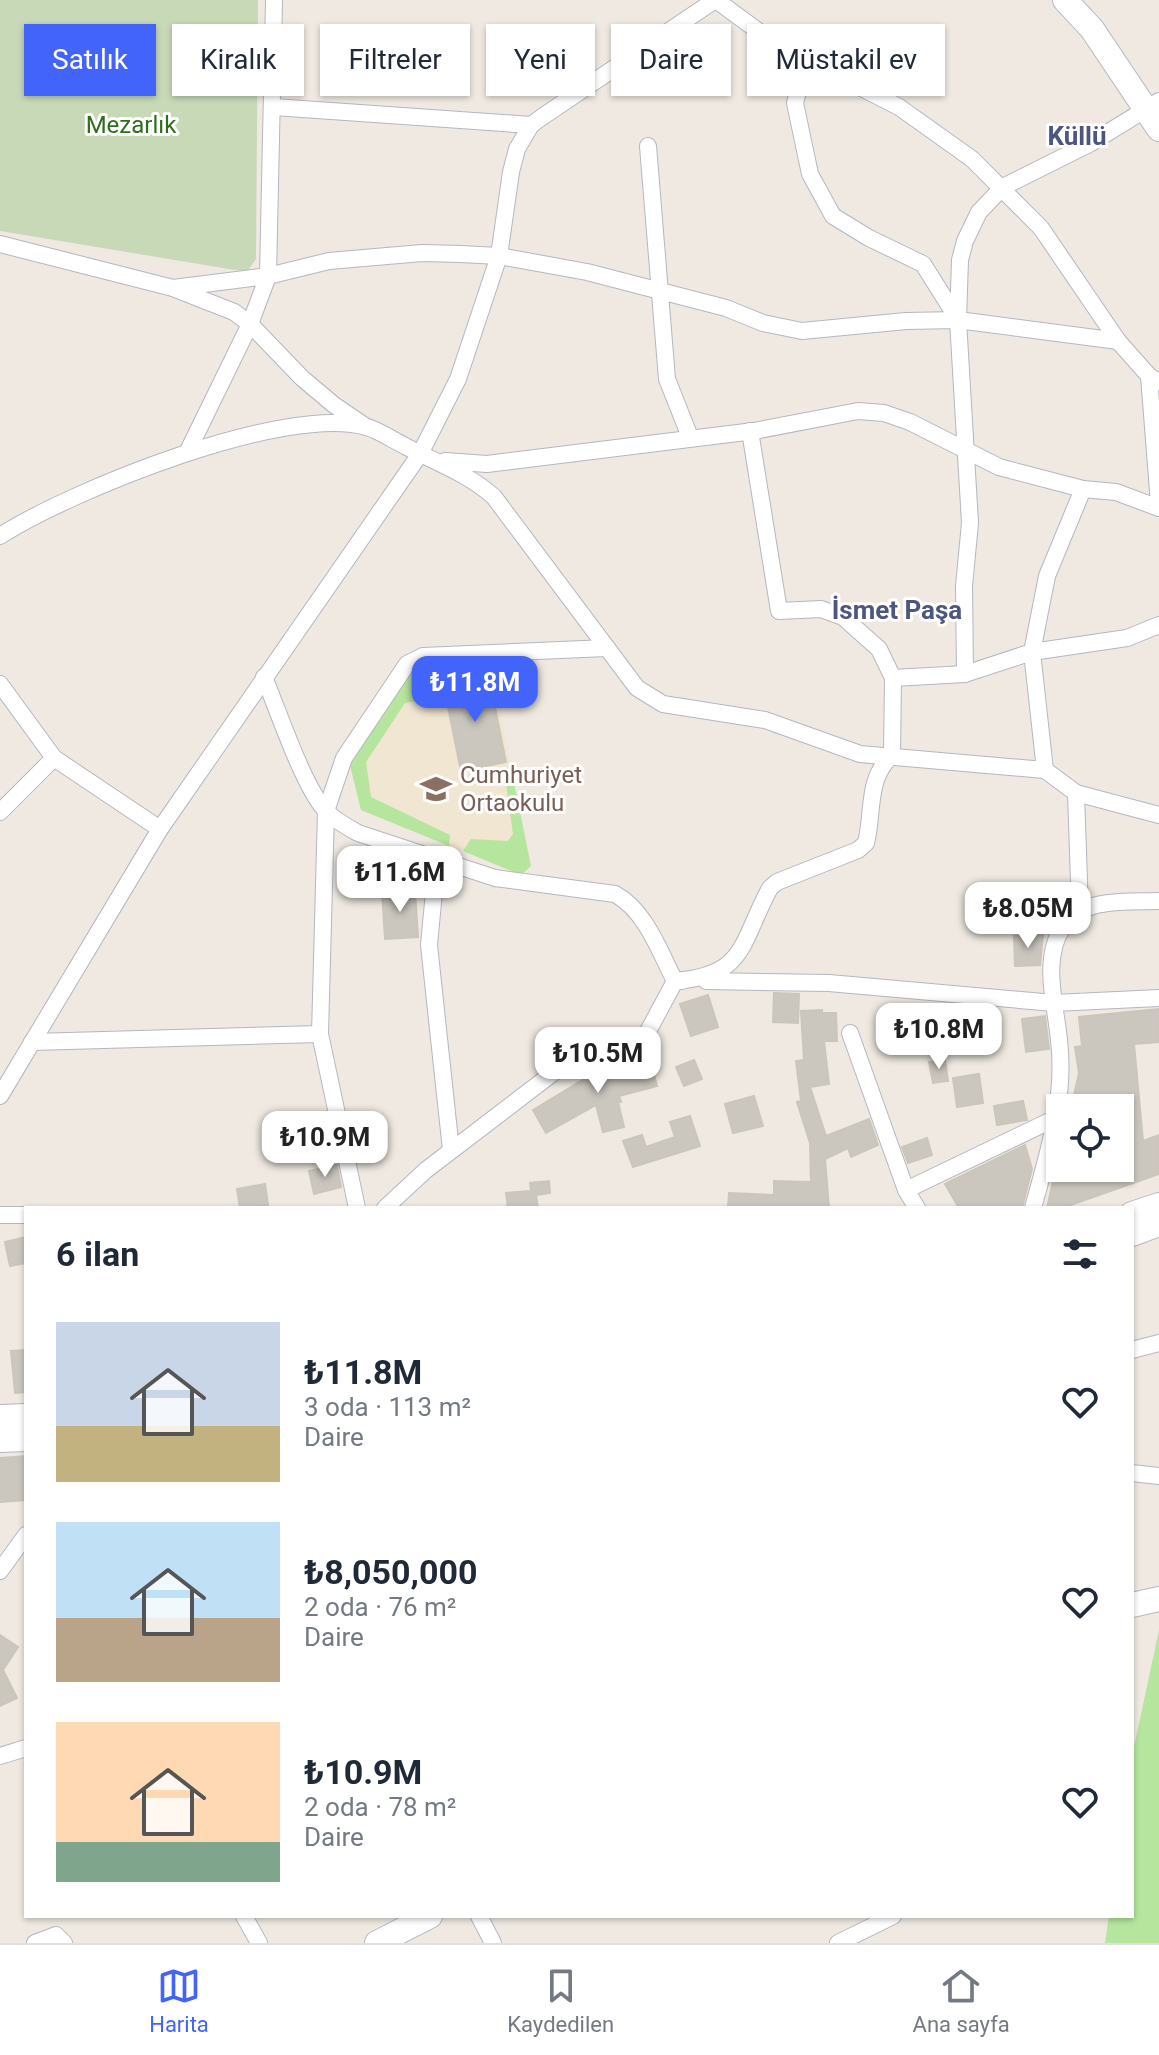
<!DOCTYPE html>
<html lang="tr">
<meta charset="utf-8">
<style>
body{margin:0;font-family:Roboto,sans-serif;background:#f2f2f3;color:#1f2937;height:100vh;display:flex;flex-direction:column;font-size:30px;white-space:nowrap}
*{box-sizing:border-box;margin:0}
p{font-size:26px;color:#747a83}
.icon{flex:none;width:44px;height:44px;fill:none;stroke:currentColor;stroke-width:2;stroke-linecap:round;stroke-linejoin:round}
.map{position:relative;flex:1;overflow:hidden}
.side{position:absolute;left:24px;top:1206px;width:1110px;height:712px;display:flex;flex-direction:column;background:#fff;border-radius:0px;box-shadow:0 2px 6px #0004}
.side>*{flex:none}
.banner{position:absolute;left:24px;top:24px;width:1112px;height:72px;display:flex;gap:16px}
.buttons{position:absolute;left:1046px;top:1094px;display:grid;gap:16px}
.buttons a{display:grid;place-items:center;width:88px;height:88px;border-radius:0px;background:#fff;box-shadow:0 2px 6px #0004;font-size:40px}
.price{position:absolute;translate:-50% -68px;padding:0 18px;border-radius:16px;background:#fff;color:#222;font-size:26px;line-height:52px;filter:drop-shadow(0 2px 4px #0008)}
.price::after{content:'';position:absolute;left:50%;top:48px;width:24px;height:18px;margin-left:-12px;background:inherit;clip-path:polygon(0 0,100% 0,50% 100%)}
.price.selected{background:#4264fb;color:#fff}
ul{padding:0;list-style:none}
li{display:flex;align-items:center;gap:24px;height:200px;padding:0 32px}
li span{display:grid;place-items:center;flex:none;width:224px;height:160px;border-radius:0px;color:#555}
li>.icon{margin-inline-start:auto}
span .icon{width:96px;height:96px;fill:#fffc;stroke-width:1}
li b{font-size:34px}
h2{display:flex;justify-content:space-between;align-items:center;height:96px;padding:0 32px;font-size:34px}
.pill{padding:0 28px;border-radius:0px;background:#fff;box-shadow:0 2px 6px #0004;font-size:28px;line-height:72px}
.pill.selected{background:#4264fb;color:#fff}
.dock{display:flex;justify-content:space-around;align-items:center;height:112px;border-top:2px solid #e0e1e3;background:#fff;font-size:22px;color:#747a83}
.dock a{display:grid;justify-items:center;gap:4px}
.dock .selected{color:#4264fb}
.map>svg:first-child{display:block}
</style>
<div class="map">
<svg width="1159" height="1943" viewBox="0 0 1159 1943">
<rect width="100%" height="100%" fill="#efe9e1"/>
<path fill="#f0e6d1" d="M485,664L492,672L531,866L521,875L361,810L350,765L411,671Z"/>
<g fill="#b6e59e">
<path d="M485,664L492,672L483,677L441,684V697L405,703L366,762L371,797L450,835L449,846L361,810L350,765L411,671Z"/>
<path d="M511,768L531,866L521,875L463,851L471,839L508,841L513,834L504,769Z"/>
<path d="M1159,1630V1943H1105L1109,1916H1132V1756Z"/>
</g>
<path fill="#c8d9b8" d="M0,0H258L256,259L247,272L0,231Z"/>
<g fill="#cbc7bf" stroke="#cbc5ba" stroke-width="2">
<path d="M489,678L506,762L461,771L444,687Z"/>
<path d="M415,890L418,937L385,939L382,892Z"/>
<path d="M1043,935L1040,965L1015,966L1014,936Z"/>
<path d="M774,993L799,994L798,1023L773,1022Z"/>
<path d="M708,995L718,1027L691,1036L680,1004Z"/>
<path d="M920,1006L938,1007L937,1033L918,1032Z"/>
<path d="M1159,1009V1042L1134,1044L1143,1141L1159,1135V1174L1062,1208H1047L1056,1168H1120V1108H1104L1103,1105L1071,1108L1079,1073L1075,1047L1082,1046L1079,1017Z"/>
<path d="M822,1010V1013H836L837,1041H824L829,1084L810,1087L826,1136L869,1119L878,1145L851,1157L848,1148L825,1159L829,1208H728L729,1193L774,1195V1181L811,1182L810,1143L797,1102L801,1101L796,1061L804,1060L801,1011Z"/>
<path d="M1045,1016L1049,1049L1026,1052L1022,1019Z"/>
<path d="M649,1057L657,1086L619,1096L621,1102H618L624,1127L603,1132L596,1105L546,1133L533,1110L589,1076V1073Z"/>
<path d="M694,1060L702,1079L684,1086L676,1067Z"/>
<path d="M945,1060L948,1081L933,1083L929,1062Z"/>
<path d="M979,1074L983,1103L957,1107L953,1078Z"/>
<path d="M754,1096L763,1126L733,1133L725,1104Z"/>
<path d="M1023,1101L1027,1120L997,1125L994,1106Z"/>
<path d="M690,1116L700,1146L633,1167L623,1141L642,1135L646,1147L675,1137L670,1122Z"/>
<path d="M927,1138L932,1155L908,1163L902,1147Z"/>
<path d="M1025,1145L1032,1169L1022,1208H959L945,1184Z"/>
<path d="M337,1165L341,1187L314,1194L309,1171Z"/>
<path d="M549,1181L550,1193L536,1195L538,1208H508L506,1193L531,1191L530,1183Z"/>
<path d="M265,1184L268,1205L240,1208L237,1189Z"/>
<path d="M26,1237V1263L10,1266L5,1242Z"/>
<path d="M26,1350V1392L15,1393L11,1351Z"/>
<path d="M26,1456V1500L0,1502V1458Z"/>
<path d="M0,1635L18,1647L3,1670L17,1698L0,1706Z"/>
</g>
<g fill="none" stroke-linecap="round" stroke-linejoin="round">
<defs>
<g id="street">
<path d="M716,0L777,45L899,107L972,159L1041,228L1118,341L1149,376L1159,382"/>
<path d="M806,60L795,103L810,174L833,216L869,238L923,264L957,318"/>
<path d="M274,107L531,125"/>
<path d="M648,146L667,379L690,437"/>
<path d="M0,244L173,288L234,312L250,324L302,378L334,405L365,426"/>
<path d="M173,288L268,276L329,261L422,253L461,254L499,256L587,272L726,308L763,323L802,331L906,321L958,320L1118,341"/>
<path d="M1149,376L1159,504"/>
<path d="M187,453L250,324L268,276L274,0"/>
<path d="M445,461L487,464L754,431L858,411L884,413L910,422L999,467L1083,489L1116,492L1159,508"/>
<path d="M0,536C70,491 286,403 367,427C380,431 393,440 405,446C435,462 469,474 494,497L637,688L663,704L765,720L860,754L1045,770L1076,793L1159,815"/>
<path d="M965,674L964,586L970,523L958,320L960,260L965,241L979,212L1003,187L1091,143L1159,101"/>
<path d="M264,677C278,710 304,789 327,812C336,821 347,827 358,833L495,878L615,894C646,911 659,951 675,981H682"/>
<path d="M893,678L965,674L1032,652L1127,638L1159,625"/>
<path d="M0,684L54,758L160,829"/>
<path d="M1045,770L1032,652L1047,576L1083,489"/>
<path d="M1076,793L1080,911"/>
<path d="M0,812L54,758"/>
<path d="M437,860L429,945L451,1150"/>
<path d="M706,981L829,983L1054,1003L1159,998"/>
<path d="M850,1033L906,1190"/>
<path d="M32,1042L320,1034"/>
<path d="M0,1096L160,829L420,454L458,379L499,256L511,172L517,149L531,125L542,117L715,0"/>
<path d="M357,1208L320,1034L326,811L344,758L407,664L423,656L607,648"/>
<path d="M385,1208L426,1170L553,1073L571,1061L634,1041L646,1035L675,981C747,975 740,943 770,888L777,882L858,850L866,843C874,811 866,779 892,755L893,678L879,649L843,617L821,609L779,611L750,431"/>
<path d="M917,1208L906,1190L1058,1117"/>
<path d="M1033,1208C1048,1153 1066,1098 1059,1040C1056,1006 1041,959 1063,927C1083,897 1127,902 1159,901"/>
<path d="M0,1215H26"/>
<path d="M1132,1350L1159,1343"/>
<path d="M1132,1473L1159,1476"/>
<path d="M0,1571L26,1535"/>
<path d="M0,1756L26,1748"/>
<path d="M244,1916L259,1943"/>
<path d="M479,1916L493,1943"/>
<path d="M35,1943L56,1935L64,1943"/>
<path d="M838,1943L893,1916"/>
</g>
<g id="secondary">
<path d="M1065,0L1092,29L1159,129"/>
<path d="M1132,1214L1159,1205"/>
<path d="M1132,1234L1159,1224"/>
<path d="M0,1417L26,1416"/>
<path d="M0,1440L26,1439"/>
<path d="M1132,1605L1159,1599"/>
<path d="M377,1943L430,1916"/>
</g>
</defs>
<use href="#street" stroke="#b4b7c1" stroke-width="18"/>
<use href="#secondary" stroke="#b4b7c1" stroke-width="26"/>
<use href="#street" stroke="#fff" stroke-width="16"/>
<use href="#secondary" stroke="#fff" stroke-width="24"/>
</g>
<defs>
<symbol id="school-bare" viewBox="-9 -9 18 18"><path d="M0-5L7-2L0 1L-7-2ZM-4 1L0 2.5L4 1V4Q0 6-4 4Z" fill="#8d6e63" stroke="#fff" stroke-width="2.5" paint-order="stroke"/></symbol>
</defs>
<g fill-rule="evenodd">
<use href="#school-bare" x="414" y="767" width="44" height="44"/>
</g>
<g text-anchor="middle" stroke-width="6" stroke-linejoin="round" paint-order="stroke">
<g font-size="24" fill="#2c6e1b" stroke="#fff">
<text x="131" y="133">Mezarlık</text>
</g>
<g font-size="24" fill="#785e54" stroke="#fff" text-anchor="start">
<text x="460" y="783">Cumhuriyet<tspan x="460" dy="28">Ortaokulu</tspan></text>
</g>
<g font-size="26" font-weight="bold" fill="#4d5680" stroke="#fff">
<text x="1077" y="145">Küllü</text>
<text x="897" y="619">İsmet Paşa</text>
</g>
</g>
</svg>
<div class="buttons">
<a><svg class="icon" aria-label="locate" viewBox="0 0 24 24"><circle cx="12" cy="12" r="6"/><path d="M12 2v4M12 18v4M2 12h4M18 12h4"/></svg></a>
</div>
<b class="price selected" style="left:475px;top:724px">₺11.8M</b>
<b class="price" style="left:400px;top:914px">₺11.6M</b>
<b class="price" style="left:1028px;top:950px">₺8.05M</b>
<b class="price" style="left:939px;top:1071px">₺10.8M</b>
<b class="price" style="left:598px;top:1095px">₺10.5M</b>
<b class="price" style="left:325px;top:1179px">₺10.9M</b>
<div class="banner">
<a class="pill selected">Satılık</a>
<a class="pill">Kiralık</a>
<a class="pill">Filtreler</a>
<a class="pill">Yeni</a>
<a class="pill">Daire</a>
<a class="pill">Müstakil ev</a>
</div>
<section class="side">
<h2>6 ilan<svg class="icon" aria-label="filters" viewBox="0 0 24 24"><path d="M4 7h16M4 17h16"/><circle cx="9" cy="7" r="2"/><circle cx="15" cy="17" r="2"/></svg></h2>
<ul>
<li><span style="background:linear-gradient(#c9d6e8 65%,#c2b280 0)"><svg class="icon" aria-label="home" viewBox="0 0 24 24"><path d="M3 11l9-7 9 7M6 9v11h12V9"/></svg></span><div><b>₺11.8M</b><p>3 oda · 113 m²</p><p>Daire</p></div><svg class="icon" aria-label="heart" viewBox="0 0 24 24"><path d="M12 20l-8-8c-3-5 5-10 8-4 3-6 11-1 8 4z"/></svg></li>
<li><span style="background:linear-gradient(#bfe0f5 60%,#b9a48a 0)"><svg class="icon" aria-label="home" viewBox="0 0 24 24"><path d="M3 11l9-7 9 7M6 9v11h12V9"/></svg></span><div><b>₺8,050,000</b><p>2 oda · 76 m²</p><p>Daire</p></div><svg class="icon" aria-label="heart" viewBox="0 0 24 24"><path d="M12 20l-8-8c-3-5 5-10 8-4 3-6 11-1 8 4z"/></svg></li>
<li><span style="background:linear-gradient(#ffd9b3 75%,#7fa58c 0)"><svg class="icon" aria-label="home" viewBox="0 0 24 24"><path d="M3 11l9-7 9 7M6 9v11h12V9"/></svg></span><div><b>₺10.9M</b><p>2 oda · 78 m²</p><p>Daire</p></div><svg class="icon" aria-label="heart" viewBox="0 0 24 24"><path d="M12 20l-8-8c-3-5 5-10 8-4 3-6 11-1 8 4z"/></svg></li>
</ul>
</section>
</div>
<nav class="dock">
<a class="selected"><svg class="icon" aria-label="map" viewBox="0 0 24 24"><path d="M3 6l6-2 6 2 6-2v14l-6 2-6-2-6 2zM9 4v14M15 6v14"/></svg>Harita</a>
<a><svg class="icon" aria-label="saved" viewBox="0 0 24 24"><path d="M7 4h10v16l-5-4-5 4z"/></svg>Kaydedilen</a>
<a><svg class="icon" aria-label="home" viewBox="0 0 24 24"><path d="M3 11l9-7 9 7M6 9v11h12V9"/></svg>Ana sayfa</a>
</nav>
